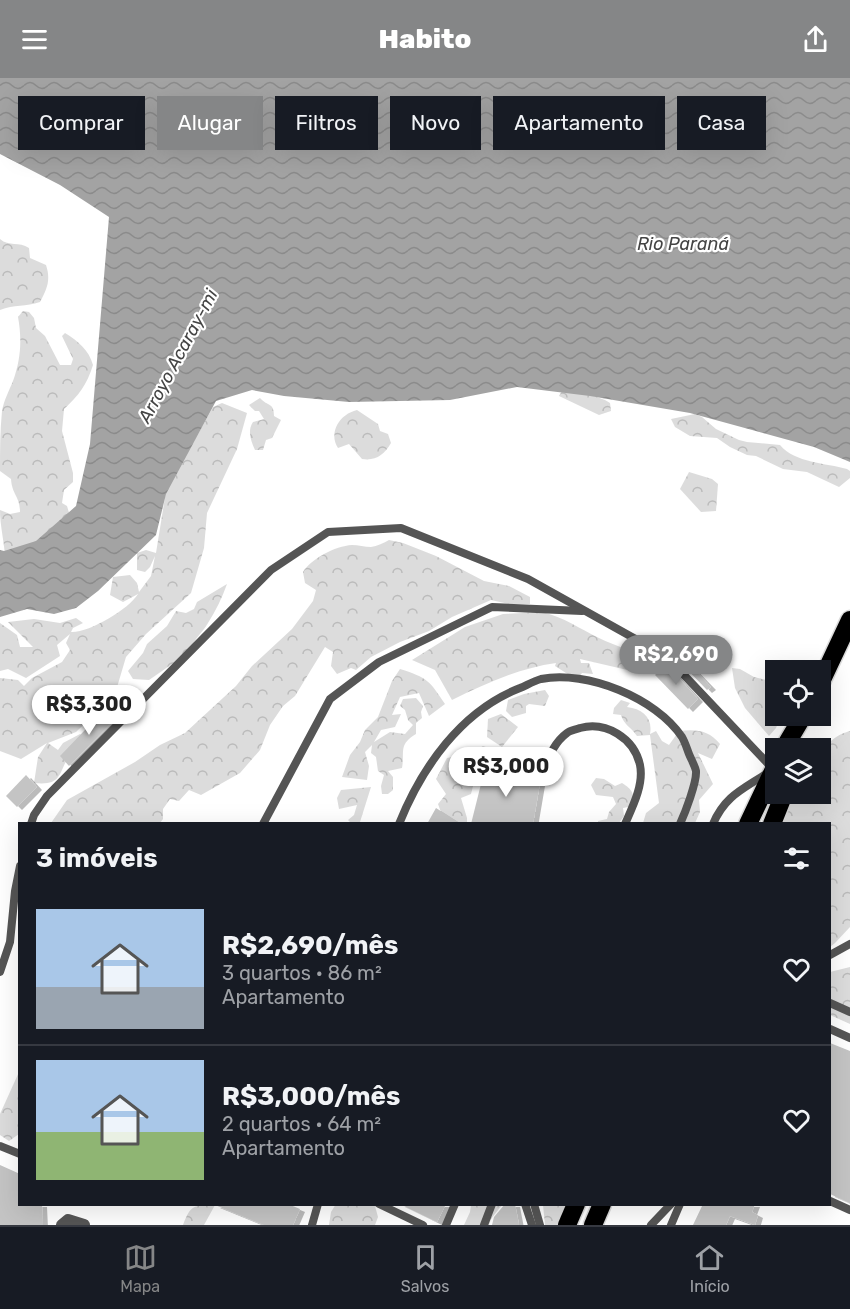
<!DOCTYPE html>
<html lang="pt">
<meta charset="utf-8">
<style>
body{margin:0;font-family:Rubik,sans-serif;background:#20242c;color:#f1f3f6;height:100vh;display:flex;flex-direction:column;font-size:22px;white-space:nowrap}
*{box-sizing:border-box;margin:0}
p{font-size:20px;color:#9ea1a6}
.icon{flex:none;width:33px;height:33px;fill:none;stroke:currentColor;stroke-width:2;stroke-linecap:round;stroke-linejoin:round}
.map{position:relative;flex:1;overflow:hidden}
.sheet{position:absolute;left:18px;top:744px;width:813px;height:384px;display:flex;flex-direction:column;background:#171b24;border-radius:0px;box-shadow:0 6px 24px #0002}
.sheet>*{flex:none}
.banner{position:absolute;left:18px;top:18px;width:814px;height:54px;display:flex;gap:12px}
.controls{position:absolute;left:765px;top:582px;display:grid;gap:12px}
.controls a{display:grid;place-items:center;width:66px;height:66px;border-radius:0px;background:#171b24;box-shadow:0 6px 24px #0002;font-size:30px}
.price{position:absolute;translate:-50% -51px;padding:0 14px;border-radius:21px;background:#fff;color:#222;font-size:20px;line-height:39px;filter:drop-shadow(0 2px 3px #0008)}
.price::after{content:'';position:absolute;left:50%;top:36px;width:18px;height:14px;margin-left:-9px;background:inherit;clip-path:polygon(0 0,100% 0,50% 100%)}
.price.current{background:#858687;color:#fff}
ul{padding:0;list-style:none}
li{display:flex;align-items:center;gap:18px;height:150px;padding:0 18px}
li+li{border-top:2px solid #363941}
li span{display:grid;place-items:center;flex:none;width:168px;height:120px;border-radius:0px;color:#555}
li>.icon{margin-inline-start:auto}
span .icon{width:72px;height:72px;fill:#fffc;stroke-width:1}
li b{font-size:26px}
h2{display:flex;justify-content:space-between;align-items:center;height:72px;padding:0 18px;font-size:26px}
.pill{padding:0 21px;border-radius:0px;background:#171b24;box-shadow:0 6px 24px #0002;font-size:21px;line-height:54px}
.pill.current{background:#858687;color:#fff}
header{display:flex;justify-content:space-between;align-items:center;height:78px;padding:0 18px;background:#858687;color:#fff;font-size:27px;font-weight:800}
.dock{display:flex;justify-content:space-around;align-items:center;height:84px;border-top:2px solid #363941;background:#171b24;font-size:16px;color:#9ea1a6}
.dock a{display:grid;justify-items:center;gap:3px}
.dock .current{color:#858687}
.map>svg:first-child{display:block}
</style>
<header><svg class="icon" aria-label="menu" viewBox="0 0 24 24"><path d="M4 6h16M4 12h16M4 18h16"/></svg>Habito<svg class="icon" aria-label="share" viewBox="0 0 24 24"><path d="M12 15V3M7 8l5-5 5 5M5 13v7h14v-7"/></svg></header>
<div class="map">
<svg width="850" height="1147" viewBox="0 0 850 1147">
<defs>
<pattern id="forest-crowns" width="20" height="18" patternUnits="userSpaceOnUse" patternTransform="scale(1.5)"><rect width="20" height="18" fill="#dcdcdc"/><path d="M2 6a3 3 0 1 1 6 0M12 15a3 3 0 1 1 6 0" fill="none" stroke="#bbb"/></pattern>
<pattern id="water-waves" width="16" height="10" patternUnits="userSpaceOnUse" patternTransform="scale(1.5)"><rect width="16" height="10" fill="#a3a3a3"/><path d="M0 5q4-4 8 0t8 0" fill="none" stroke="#8b8b8b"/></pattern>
<filter id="shadow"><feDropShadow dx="5" dy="3" stdDeviation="0" flood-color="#0004"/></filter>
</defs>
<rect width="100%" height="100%" fill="#fff"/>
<g fill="url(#forest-crowns)">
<path d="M0,161C9,169 19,163 29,170L30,180L46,187C51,202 47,211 40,224C26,229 14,226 0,232Z"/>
<path d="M23,233L29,234L34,240L36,250L45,258L60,287H71L73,281L62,258L65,255C78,263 89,272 93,287C87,307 78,318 64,331L62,353L73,395V404L64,412L62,425L67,428L70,438L63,465L5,478C4,462 0,448 0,432L10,436L20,434C20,418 12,417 11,401L0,393C0,373 0,353 2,333C4,322 9,313 13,303C21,281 22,261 18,239Z"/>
<path d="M563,311C578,316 599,317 610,325L611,333L599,337L559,318Z"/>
<path d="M260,320C268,329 274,324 274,338L281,342L272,360L266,362L263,372H255C251,363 247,353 253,344L264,341L259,333H255L249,327Z"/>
<path d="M222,325L247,335L237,371L207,435L204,470L191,515L146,556L126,579L115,616L76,654L48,665L58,672L63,665L80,656L86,660C81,666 74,672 69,678C58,696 62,708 34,705L38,679L47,665L21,681L0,673V600L18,602L24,608L32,600L62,584L70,572L66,565L70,556L57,567L60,578L26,600L8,591L0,593V545L17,557L20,569H33L8,544L34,541L60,545L76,540L83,545L73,550L71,554C89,555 129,531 138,516L123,524L110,517L113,499L130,497L137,505L139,514L151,498L155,478L150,489L145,494L137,492V475L146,472L156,475L166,413L213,329Z"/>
<path d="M357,332L378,346L380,353L388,356L391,365C384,377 376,383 362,381L349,366L338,370C328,354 340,336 357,332Z"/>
<path d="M695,336L702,339L716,351L739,362L747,364L780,367C795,385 826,385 847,391L850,393V400L839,409L807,394L783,391L756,378L747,377L730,369L717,360L690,358L675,349L671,341Z"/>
<path d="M689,394L712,401L718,406L716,433L701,434L680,411Z"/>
<path d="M389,462L403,465L436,478L484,503L509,508L530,519V526H509L491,522L452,539L429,553L400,564L371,579L356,592L351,590L337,596L331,588L333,574L325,569L295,618L283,628L270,647L260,672L240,695L201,717L189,712L179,723L170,721L163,731V741L160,745H51L67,722L135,684L160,667L185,655L236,608L252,588L292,551L313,523L316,512L305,505L303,494C311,481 335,468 352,467C358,467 365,469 371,469C377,468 384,465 389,462Z"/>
<path d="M227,506C222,520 216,532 208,545C202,556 194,559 191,573L149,602L133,601L128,593L143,575L147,566L167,548L176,533L186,535L194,531L197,524Z"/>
<path d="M542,534C564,539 580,551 599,560C616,568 632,574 650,577V589L636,594L580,581L581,585H589L593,596L582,595L577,602L555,588L556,585C519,590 485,606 452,622L435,592L412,582L465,549L503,536Z"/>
<path d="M732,590L740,591L754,599L775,604L776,638H781L776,650L769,658L745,630L735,610Z"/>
<path d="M400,591C428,600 429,602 445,626L429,638L419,615L400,619L392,637L401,636L395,649L381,652L374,664L390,654L405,656L413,647L408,642L405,632L400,628L403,621L416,620L423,628L421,634L422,640L416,645V656C398,667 405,673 402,690L388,693L393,699V712L388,716H382L381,708L384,697L378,693L376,679L371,675L372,667L365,674L369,688L367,702L342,699L350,677L360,664L365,652L378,639L392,603Z"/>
<path d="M545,612L549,618L545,628L529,626L526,628V635L512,639L506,633L508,622L524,616Z"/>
<path d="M621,622L630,625L627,629C643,631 653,640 650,656L656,653L662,663L669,667L679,653C696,651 709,652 720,666L712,681L698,675L713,706L699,722L700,734L695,745H643L646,735L659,725L650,657L637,658C631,649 624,647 621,637L613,636L614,630Z"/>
<path d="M501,636L518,649L502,669L487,659L488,641Z"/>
<path d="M850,653V849L835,865L830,869V746H763L768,725L775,713L776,716H820C821,686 816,663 850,653Z"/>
<path d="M483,668L499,674L506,688L493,684L486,686L481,702L474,704L471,716L461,720L467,740V745H456V743L450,744L442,737L438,726L446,716L436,701L447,680L472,675Z"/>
<path d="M596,700L604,701L615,708L622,705C633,712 634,715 633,728L623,730L624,738L619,745H598V743L607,741L609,734L616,726L613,719L596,717L591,707Z"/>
<path d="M371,709L360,744L351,745L348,742L354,737L357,727L339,731L337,720L341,712Z"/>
<path d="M850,889V946L830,937V894Z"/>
<path d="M19,994V1056L9,1063L0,1057V1036Z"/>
<path d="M336,1126L375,1128L378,1139L375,1147H329L331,1134Z"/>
<path d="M215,1127L204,1147H183C191,1126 193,1128 215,1127Z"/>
<path d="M471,1127H502L491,1141L489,1147H464L470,1134Z"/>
<path d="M543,1127H580L558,1147H545Z"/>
</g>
<path fill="url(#water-waves)" d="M0,0H850V384L814,369L690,335L590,318L517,309L450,322L349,324L284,318L252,312L216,323L166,416L156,457L98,513L76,530L54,536L27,531L0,539V472L4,473L36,463L76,428L90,366L109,139L60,107L0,76Z"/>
<g fill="#c4c4c4" filter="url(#shadow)">
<path d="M678,575L711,609L707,612L674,578Z"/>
<path d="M666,586L698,621L688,631L655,597Z"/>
<path d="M108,628L118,638L69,688L60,678Z"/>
<path d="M486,686L535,698L536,702L540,705L533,746H471Z"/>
<path d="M26,697L37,709L17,729L6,718Z"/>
<path d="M436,730L461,746H427Z"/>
<path d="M830,965L850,973V1125L830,1116Z"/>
<path d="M0,1087L20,1096V1126H42L43,1147H0Z"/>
<path d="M288,1126L300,1131L293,1147H264L215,1127Z"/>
<path d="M400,1126H446L437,1144Z"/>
<path d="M505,1126H515L519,1147H492L494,1139Z"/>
<path d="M703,1126H755L752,1134L758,1137L755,1147L730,1138L726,1147H693Z"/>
</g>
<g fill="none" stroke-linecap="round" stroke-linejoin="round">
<defs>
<g id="highway">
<path d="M820,606L850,542"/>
<path d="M784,670L803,638"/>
<path d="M748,746L776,687"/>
<path d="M772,746L784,716"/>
<path d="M567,1147L576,1126"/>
<path d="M593,1147L602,1126"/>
</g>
</defs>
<use href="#highway" stroke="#dbdbdb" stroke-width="21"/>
<g stroke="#555" stroke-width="8">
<path d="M541,699C548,683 552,666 567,655C570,652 575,652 580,650C606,643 634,660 640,687C644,706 633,728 625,746"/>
<path d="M31,746L34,737L47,718L271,492L328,454L401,450L528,501L666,578L773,691C747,710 726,715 713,746"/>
<path d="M263,746L330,621L379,584L492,529L582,533"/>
<path d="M399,746C422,689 461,633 520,610C527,607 534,603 541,601C587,592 656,620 682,659C685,664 687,671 689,676C691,681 695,688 696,693C697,704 685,735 680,746"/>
<path d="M830,877L850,866"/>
<path d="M0,894L10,864L15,813L20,788"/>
<path d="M830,925L850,934"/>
<path d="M830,951L850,960"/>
<path d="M0,1068L20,1076"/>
<path d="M830,1123L850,1132"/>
<path d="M379,1126L423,1147"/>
<path d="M525,1126L532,1147"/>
<path d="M534,1126L540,1147"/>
<path d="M312,1147L318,1126"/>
<path d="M446,1147L455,1126"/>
<path d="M484,1147L492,1126"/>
<path d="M651,1147L671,1126"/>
<path d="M671,1147L680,1126"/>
</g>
<path stroke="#555" stroke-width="12" d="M62,1147L68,1142L84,1147"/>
<use href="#highway" stroke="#000" stroke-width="18"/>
</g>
<g text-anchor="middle" stroke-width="4.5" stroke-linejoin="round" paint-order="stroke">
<g font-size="18" font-style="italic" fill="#444" stroke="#fff">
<text x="683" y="172">Rio Paraná</text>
<text transform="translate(178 278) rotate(-62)" y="6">Arroyo Acaray-mi</text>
</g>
</g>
</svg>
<div class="controls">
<a><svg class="icon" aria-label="locate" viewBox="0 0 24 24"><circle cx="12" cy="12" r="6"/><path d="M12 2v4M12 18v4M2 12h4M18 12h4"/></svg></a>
<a><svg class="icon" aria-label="layers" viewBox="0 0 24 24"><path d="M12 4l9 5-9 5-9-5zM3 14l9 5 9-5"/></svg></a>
</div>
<b class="price current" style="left:676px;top:608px">R$2,690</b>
<b class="price" style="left:89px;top:658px">R$3,300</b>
<b class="price" style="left:506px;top:720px">R$3,000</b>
<div class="banner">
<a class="pill">Comprar</a>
<a class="pill current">Alugar</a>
<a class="pill">Filtros</a>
<a class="pill">Novo</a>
<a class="pill">Apartamento</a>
<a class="pill">Casa</a>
</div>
<section class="sheet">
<h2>3 imóveis<svg class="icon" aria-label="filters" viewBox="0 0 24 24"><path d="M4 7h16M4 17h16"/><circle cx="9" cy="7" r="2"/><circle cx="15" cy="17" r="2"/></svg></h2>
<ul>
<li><span style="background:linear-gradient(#a9c7e8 65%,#9aa5b1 0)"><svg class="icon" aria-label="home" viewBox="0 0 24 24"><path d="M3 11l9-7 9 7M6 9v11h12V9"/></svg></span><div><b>R$2,690/mês</b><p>3 quartos · 86 m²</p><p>Apartamento</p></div><svg class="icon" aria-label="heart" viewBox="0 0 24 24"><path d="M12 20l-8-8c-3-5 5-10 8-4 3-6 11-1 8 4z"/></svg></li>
<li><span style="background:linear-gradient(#a9c7e8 60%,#8fb573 0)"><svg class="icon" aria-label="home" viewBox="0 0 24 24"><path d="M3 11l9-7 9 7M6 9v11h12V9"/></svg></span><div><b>R$3,000/mês</b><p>2 quartos · 64 m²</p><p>Apartamento</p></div><svg class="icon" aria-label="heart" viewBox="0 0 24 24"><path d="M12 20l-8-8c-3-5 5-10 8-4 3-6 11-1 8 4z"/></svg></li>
</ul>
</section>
</div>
<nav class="dock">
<a class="current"><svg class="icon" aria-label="map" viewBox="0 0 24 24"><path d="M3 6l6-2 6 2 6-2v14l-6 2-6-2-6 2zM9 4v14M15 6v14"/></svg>Mapa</a>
<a><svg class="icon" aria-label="saved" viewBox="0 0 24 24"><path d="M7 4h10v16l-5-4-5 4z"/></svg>Salvos</a>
<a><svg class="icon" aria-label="home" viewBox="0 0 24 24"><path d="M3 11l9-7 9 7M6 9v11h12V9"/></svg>Início</a>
</nav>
